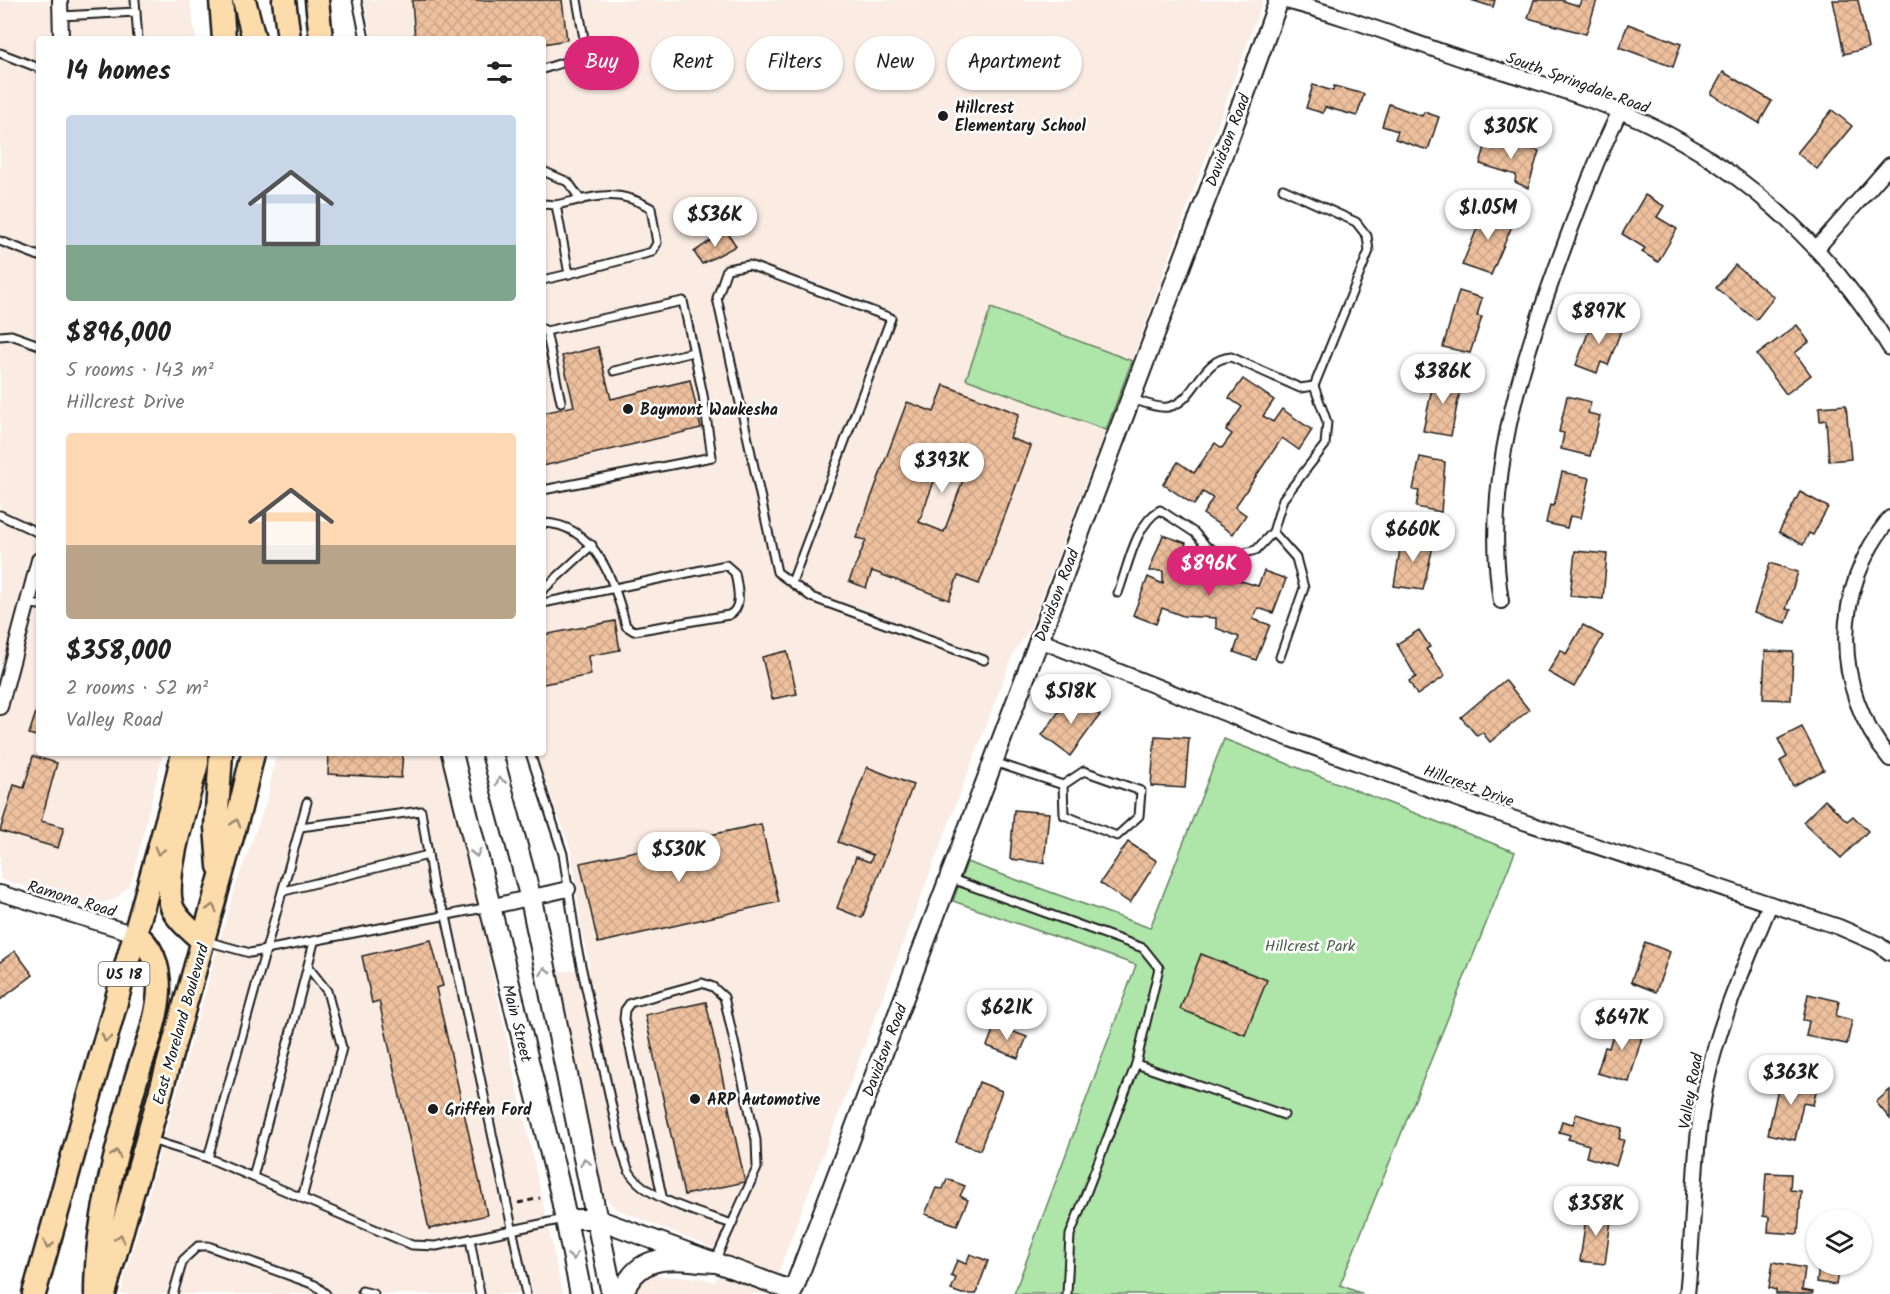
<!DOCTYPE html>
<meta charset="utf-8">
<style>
body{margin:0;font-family:Kalam,sans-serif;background:#f2f2f2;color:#222;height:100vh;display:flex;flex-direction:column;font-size:22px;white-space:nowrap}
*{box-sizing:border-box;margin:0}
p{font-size:20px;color:#767676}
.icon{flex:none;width:33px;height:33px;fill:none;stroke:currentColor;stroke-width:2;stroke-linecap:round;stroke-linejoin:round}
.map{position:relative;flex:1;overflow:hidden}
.panel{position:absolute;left:36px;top:36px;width:510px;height:720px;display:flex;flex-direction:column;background:#fff;border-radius:6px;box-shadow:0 2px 4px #0004}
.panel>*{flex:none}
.hud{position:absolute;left:564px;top:36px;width:570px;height:54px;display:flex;gap:12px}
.fabs{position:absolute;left:1806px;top:1209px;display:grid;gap:12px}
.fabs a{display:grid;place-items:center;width:66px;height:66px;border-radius:50%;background:#fff;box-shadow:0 2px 4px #0004;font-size:30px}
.price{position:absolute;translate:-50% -51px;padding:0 14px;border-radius:21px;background:#fff;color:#222;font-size:20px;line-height:39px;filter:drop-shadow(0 2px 3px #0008)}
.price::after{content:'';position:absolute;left:50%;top:36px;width:18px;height:14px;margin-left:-9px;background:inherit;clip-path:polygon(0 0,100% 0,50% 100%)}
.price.on{background:#db2777;color:#fff}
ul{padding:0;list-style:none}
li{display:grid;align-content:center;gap:12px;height:318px;padding:0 30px}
li span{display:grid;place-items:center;height:186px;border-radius:6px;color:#555}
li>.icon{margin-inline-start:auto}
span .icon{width:108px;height:108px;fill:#fffc;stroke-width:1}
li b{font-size:26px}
h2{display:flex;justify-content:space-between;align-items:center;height:72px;padding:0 30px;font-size:26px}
.tag{padding:0 21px;border-radius:27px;background:#fff;box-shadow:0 2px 4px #0004;font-size:21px;line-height:54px}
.tag.on{background:#db2777;color:#fff}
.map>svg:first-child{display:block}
</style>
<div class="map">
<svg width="1890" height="1294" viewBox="0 0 1890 1294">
<defs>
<pattern id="building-cross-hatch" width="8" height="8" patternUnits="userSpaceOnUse" patternTransform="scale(1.5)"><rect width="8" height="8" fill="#eec19e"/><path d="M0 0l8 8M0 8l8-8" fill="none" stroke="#cca588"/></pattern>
</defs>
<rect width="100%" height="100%" fill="#fff"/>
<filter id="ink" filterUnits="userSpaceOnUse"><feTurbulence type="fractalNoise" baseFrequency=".0167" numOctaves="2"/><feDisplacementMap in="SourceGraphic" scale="12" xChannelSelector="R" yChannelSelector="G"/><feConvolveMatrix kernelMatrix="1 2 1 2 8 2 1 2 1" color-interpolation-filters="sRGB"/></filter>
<g filter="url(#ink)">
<g fill="#faece2">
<path d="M0,0H190L196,39H39V753H163L133,877L127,888L115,899L99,904H84L0,879Z"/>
<path d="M364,0H1263L1132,361L991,309L966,379L1106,430L1029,631L1014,652L770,1294H627L642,1278L651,1275L701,1278L715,1282L725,1253L616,1209L605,1198L599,1187L553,973L590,967L581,929L572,853L535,753H543V39H372Z"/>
<path d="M276,753H444L563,1294H120L235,887L268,797Z"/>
</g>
<g fill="#aee5a8" stroke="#658062" stroke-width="1.5">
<path d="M991,308L1132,361L1106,430L966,379Z"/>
<path d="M1224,739L1515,852L1340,1285L1363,1294H1014L1136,965L953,901L967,862L1150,928Z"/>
</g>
<g fill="url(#building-cross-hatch)" stroke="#1c1c1c" stroke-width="1.5" fill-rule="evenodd">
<path d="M416,0H562L567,40L543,44V39H415L412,1Z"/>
<path d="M1471,0H1495L1493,7Z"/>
<path d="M1534,0H1561L1579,6L1581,0H1597L1586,34L1528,18Z"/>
<path d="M1833,0H1858L1868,48L1844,54Z"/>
<path d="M1628,24L1681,44L1673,67L1619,47Z"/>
<path d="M1723,72L1772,101L1759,123L1711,94Z"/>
<path d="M1313,85L1333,91L1334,86L1364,94L1357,116L1325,107L1323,113L1306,108Z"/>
<path d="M1389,104L1422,116L1424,112L1439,117L1428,150L1395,139L1398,131L1382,126Z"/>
<path d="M1832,110L1852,126L1817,169L1797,153Z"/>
<path d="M1488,137L1539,151L1528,188L1515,182L1516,175L1480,164Z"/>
<path d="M1645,195L1664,206L1657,217L1677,229L1658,262L1642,252L1645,248L1622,234Z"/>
<path d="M1486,207L1515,219L1491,275L1462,265Z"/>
<path d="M726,230L736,246L702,264L694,252Z"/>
<path d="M1735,265L1774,297L1756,320L1716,288Z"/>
<path d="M1459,291L1482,298L1477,316L1482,317L1470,353L1443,347Z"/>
<path d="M1594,317L1622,328L1608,365L1601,362L1597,373L1576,365Z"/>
<path d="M1797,325L1809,342L1795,353L1811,375L1786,394L1757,355Z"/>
<path d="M598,347L611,399L690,380L701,428L543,466V413L574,406L562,356Z"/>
<path d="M1435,374L1462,380L1451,436L1423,431Z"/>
<path d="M1243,379L1274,400L1263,416L1273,422L1282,409L1312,430L1299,450L1282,438L1235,507L1246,515L1233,534L1203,514L1213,498L1203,492L1194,505L1163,484L1178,462L1194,473L1215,443L1222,448L1232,434L1226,430L1242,407L1229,398Z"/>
<path d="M944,385L1019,414L1010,438L1031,446L979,584L958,576L949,600L872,571L866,588L849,581L866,540L856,538L907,402L934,412ZM945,452L970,461L944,532L919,522Z"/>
<path d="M1567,396L1591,402L1588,413L1600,416L1590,456L1561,449L1564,433L1559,432Z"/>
<path d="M1846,405L1851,459L1829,461L1826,420L1820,421L1819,407Z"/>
<path d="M1420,457L1445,462L1441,512L1416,507L1419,491L1413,490Z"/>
<path d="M1562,472L1590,478L1581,518L1570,516L1567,528L1546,523L1550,505L1554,506Z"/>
<path d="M1800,492L1828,507L1813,535L1809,533L1803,545L1779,532Z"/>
<path d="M1163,535L1186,543L1181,559L1228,577L1258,586L1264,571L1286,579L1273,613L1258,608L1253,619L1270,625L1256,660L1234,652L1239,637L1216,628V618L1183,616L1162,608L1156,624L1133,615L1148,577L1163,584V571H1149Z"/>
<path d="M1402,537L1434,542L1423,590L1394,586Z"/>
<path d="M1575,551L1607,554L1603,599L1570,596Z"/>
<path d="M1770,563L1798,572L1786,609L1791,610L1786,623L1754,613Z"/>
<path d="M615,621L620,650L588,656L591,675L543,684V635Z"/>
<path d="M1583,625L1603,636L1574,687L1548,672L1561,650L1566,654Z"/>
<path d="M1419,630L1430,647L1426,649L1445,676L1417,695L1409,681L1416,677L1397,644Z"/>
<path d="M787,651L797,694L772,699L762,657Z"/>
<path d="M1765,651L1793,652L1791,700L1763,699Z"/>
<path d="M1505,680L1529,710L1490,742L1482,732L1477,736L1461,717Z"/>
<path d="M1071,695L1100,715L1070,756L1042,735Z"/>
<path d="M39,703V737L29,734Z"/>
<path d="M1802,727L1824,770L1793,786L1780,761L1787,757L1778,739Z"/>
<path d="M1155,736L1189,738L1185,788L1151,786Z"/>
<path d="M329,753H403L401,778L328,774Z"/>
<path d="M33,756L57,763L41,821L64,827L58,848L0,831L14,785L24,788Z"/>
<path d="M867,767L913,785L862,918L837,908L856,857L870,862L873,855L838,842Z"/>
<path d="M1825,800L1847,821L1853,816L1868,831L1841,858L1803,822Z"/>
<path d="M1014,810L1049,813L1044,863L1010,859Z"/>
<path d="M761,824L779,902L598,943L580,863Z"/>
<path d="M1128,842L1157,861L1130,903L1100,883Z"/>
<path d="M431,940L443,986L436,988L487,1215L429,1229L379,1001L372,1003L362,956Z"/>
<path d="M1645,942L1670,952L1656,992L1631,982Z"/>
<path d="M15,951L33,975L0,1000V962Z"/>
<path d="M1201,954L1267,980L1245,1035L1180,1009Z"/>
<path d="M1808,994L1839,1001L1836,1016L1852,1020L1847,1044L1806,1036L1809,1021L1803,1020Z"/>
<path d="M706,1002L745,1182L684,1195L645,1015Z"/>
<path d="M1618,1018L1645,1026L1629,1082L1597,1073L1605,1047L1609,1048Z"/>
<path d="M995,1025L1027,1037L1018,1058L987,1046Z"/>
<path d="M1781,1075L1818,1083L1813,1105L1803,1103L1795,1140L1768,1134Z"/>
<path d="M979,1082L1002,1091L980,1150L956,1142Z"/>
<path d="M1890,1090V1119L1876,1102Z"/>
<path d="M1576,1114L1622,1128L1619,1139L1624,1140L1616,1166L1586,1157L1589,1145L1568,1139L1570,1135L1559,1132L1562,1121L1573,1124Z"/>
<path d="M1766,1173L1791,1174L1790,1190L1801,1191L1798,1234L1768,1232L1769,1217L1763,1216Z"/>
<path d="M947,1179L965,1186L960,1196L968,1200L957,1225L925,1214L936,1188L943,1189Z"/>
<path d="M1587,1210L1612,1213L1605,1264L1580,1261Z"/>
<path d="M970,1254L988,1261L976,1294H962L951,1290L956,1278L951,1276L957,1260L966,1264Z"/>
<path d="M1773,1262L1805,1268L1802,1290L1813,1292L1812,1294H1776V1290L1769,1288Z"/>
<path d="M1819,1264H1839L1836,1285L1817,1282Z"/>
</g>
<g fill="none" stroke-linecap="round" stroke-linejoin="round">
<defs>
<g id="service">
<path d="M135,0L138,39"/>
<path d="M357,0L365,39"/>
<path d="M61,16L136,12"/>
<path d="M0,53L39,68"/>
<path d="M543,69L587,55L577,0"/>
<path d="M543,171L568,182L581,200"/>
<path d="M543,204L556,205L569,274L543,280"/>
<path d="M556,205C594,197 616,187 651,208L657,243L652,252L569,274"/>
<path d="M0,241L39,256"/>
<path d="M543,329L546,331L683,301L703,395L712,457L543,490"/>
<path d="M546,331L561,402"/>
<path d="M0,336L11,335L39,345"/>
<path d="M614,371L693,352"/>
<path d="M1132,399C1142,402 1158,409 1168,407C1197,401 1199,359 1231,357L1300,388L1314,386L1369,251L1367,236L1356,222L1283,189"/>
<path d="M0,515L39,533"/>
<path d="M543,523C596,524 615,583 626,626L634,631L729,615C744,608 737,586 735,573L726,565L543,603"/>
<path d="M792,582L891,318L749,265L727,269L717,298L777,572L811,597L984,660"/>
<path d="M543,590L592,545"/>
<path d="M1118,593C1128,567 1135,524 1160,510L1195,533L1207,547L1228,557L1256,550L1273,532"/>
<path d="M29,604L39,605"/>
<path d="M1280,657L1304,588L1296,558L1273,532L1283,499L1325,445L1327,422L1314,386"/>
<path d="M530,753L563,854L577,947L620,1144C623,1152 625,1163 629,1171C644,1199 703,1214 732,1224"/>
<path d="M994,762L1063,785L1084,771L1141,791L1139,816L1117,836L1064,815L1063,785"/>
<path d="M300,827L421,811L434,891L446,916L526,1294"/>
<path d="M949,878L1143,948L1159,968L1136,1064L1070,1235L1067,1294"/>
<path d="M284,891L428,855"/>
<path d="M206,941L250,953L489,907"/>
<path d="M1136,1064L1284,1115"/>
<path d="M151,1140L208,1158L412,1245L436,1246L564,1219"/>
<path d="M208,1158L307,802"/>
<path d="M253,1177L314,942"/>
<path d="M662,1196L624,1019L625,1010L630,1003L702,983L713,987L724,997L756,1140L757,1168L715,1261"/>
<path d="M302,1198L342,1048L327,991L308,967"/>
<path d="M470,1239L480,1294"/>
<path d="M362,1291L374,1294"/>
<path d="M173,1294L183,1260L198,1246H208L315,1285L326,1294"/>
</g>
<g id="minor">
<path d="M60,0L61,39"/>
<path d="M1282,0C1343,15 1403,39 1463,59C1516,76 1571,91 1622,112C1734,159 1828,244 1890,348"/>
<path d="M1816,249L1890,165"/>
<path d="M1890,518C1832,589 1831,688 1890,759"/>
<path d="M1501,601C1482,484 1521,363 1561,255C1579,206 1597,157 1620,111"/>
<path d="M1039,640L1290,739L1488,810L1839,927L1878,944L1890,953"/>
<path d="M0,707L39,560"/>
<path d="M0,893L135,934"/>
<path d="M489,907L568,889"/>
<path d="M1687,1294C1695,1223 1692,1150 1707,1080C1720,1019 1747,961 1770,904"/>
</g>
<path id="tertiary" d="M566,1219H597L793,1291L1231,133L1279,0"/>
<g id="secondary">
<path d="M452,753L560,1190L581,1294"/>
<path d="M492,753L531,899L612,1294"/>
<path d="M622,1294C640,1249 675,1260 715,1262"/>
</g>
<g id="primary">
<path d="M221,0L224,39"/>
<path d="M244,0L254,39"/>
<path d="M284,0L289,39"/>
<path d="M317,0L321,39"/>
<path d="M197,753V763C189,796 162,877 172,907C178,921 192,931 203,941"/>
<path d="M219,866L216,827L221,753"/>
<path d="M34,1294L171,806L183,753"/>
<path d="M96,1294C96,1222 116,1152 135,1083C143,1054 158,1021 159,990C159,968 154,947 135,934"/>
<path d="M104,1294L240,808L253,753"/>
</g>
</defs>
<use href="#service" stroke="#1c1c1c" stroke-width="11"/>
<use href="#minor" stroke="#1c1c1c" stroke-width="18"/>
<use href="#tertiary" stroke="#1c1c1c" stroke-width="22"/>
<use href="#secondary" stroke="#1c1c1c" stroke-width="24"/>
<use href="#primary" stroke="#1c1c1c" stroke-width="27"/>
<path stroke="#1c1c1c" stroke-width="3" stroke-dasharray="6 4.5" stroke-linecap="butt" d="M518,1203L540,1198"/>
<use href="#service" stroke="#fff" stroke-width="7"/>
<use href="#minor" stroke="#fff" stroke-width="14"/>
<use href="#tertiary" stroke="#fff" stroke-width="18"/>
<use href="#secondary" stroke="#fff" stroke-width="20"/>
<use href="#primary" stroke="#fddcac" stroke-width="22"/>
</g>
<defs><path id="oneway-chevron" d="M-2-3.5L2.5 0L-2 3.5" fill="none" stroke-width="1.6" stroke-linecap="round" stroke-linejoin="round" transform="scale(1.5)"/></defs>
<g stroke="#999">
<use href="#oneway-chevron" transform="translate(500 781) rotate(-105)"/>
<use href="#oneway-chevron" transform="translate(476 853) rotate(77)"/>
<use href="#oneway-chevron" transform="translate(545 971) rotate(-102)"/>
<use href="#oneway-chevron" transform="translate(585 1162) rotate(-102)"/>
<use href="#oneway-chevron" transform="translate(573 1256) rotate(79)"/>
</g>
<g stroke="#98866b">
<use href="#oneway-chevron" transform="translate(236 823) rotate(-74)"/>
<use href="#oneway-chevron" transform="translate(159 851) rotate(106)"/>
<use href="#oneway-chevron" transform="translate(212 908) rotate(-75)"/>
<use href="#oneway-chevron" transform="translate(106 1038) rotate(106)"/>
<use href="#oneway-chevron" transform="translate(116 1154) rotate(-76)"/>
<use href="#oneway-chevron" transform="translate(120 1238) rotate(-74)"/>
<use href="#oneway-chevron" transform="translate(48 1245) rotate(106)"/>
</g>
</g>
<g fill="#1c1c1c" stroke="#fff" stroke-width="2">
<circle cx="943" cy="116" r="6"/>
<circle cx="628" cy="409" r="6"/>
<circle cx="695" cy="1099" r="6"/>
<circle cx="433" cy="1109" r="6"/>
</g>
<g text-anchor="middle" stroke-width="5" stroke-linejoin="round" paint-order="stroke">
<rect fill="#fff" stroke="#606060" stroke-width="1.5" x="98.5" y="962" width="51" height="24" rx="4.5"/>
<g font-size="15" font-weight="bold" fill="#1c1c1c">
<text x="124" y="979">US 18</text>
</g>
<g font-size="16" fill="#1c1c1c" stroke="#fff">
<text transform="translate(1578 82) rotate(20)" y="6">South Springdale Road</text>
<text transform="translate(1227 140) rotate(-69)" y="6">Davidson Road</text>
<text transform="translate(1056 595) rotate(-69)" y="6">Davidson Road</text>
<text transform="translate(1469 785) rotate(20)" y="6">Hillcrest Drive</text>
<text transform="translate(72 898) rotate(17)" y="6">Ramona Road</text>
<text transform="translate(518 1023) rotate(76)" y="6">Main Street</text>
<text transform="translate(180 1024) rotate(-74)" y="6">East Moreland Boulevard</text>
<text transform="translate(884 1050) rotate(-69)" y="6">Davidson Road</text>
<text transform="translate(1690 1091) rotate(-80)" y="6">Valley Road</text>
</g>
<g font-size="16" font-weight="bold" fill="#1c1c1c" stroke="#fff" text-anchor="start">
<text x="955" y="113">Hillcrest<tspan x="955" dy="18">Elementary School</tspan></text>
<text x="640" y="415">Baymont Waukesha</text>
<text x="707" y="1105">ARP Automotive</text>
<text x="445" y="1115">Griffen Ford</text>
</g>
<g font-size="16" fill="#4f624d" stroke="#fff">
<text x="1310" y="951">Hillcrest Park</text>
</g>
</g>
</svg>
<div class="fabs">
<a><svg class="icon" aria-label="layers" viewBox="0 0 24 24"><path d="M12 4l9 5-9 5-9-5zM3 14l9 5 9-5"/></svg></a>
</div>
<b class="price" style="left:1511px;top:160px">$305K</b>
<b class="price" style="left:1488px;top:241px">$1.05M</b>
<b class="price" style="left:715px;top:248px">$536K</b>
<b class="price" style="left:1599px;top:345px">$897K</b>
<b class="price" style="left:1443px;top:405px">$386K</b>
<b class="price" style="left:942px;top:494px">$393K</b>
<b class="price" style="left:1413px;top:563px">$660K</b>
<b class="price on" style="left:1209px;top:597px">$896K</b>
<b class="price" style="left:1071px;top:725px">$518K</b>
<b class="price" style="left:679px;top:883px">$530K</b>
<b class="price" style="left:1007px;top:1041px">$621K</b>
<b class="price" style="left:1622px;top:1051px">$647K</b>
<b class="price" style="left:1791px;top:1106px">$363K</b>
<b class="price" style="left:1596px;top:1237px">$358K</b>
<div class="hud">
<a class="tag on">Buy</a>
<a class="tag">Rent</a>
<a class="tag">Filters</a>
<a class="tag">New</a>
<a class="tag">Apartment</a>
</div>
<section class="panel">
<h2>14 homes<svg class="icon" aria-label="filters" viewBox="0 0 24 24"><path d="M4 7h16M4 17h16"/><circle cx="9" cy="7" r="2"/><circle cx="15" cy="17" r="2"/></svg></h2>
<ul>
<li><span style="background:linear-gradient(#c9d6e8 70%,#7fa58c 0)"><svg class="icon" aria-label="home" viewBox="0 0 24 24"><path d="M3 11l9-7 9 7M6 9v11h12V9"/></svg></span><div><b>$896,000</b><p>5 rooms · 143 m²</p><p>Hillcrest Drive</p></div></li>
<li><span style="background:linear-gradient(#ffd9b3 60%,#b9a48a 0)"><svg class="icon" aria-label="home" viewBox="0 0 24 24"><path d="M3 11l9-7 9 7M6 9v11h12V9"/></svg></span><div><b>$358,000</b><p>2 rooms · 52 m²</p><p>Valley Road</p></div></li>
</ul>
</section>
</div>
